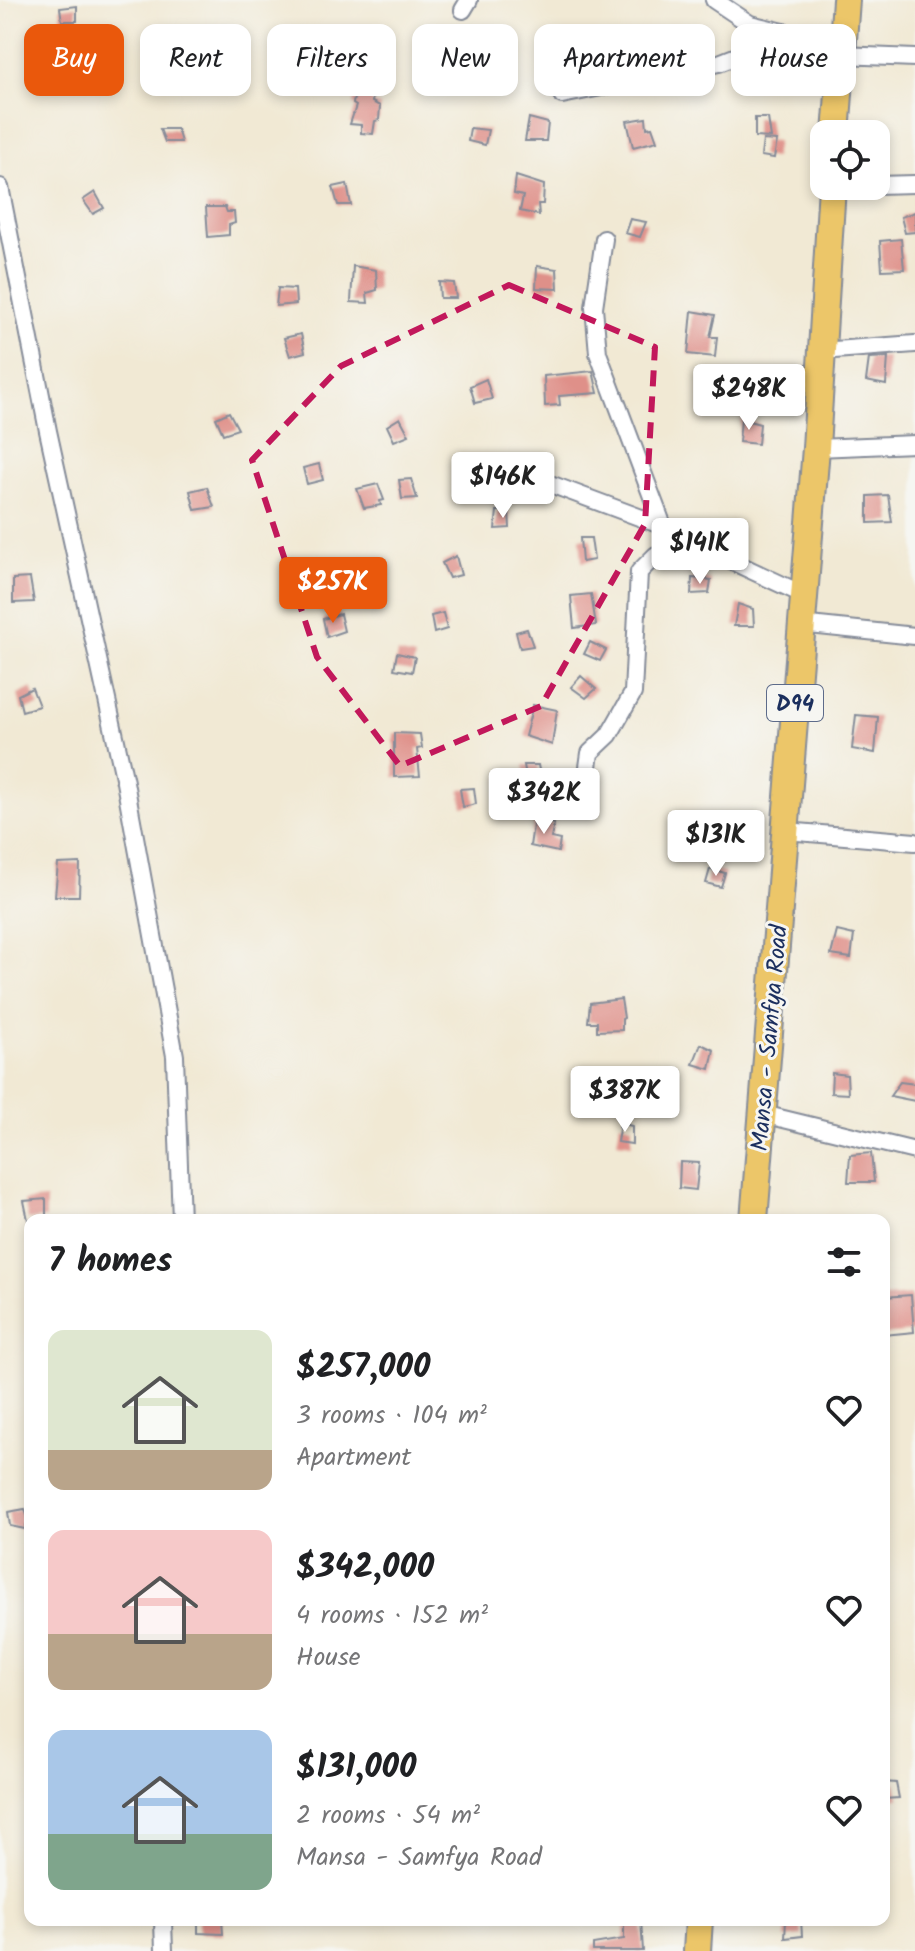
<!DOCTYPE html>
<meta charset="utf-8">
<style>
body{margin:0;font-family:Kalam,sans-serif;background:#f2f2f2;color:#202124;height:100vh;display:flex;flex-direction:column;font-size:30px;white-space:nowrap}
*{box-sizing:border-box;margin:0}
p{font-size:26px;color:#757577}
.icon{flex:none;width:44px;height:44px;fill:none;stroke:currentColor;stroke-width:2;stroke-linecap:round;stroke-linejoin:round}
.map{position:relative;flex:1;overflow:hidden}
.details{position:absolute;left:24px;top:1214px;width:866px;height:712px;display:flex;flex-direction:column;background:#fff;border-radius:16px;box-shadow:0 4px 12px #0003}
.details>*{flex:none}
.guide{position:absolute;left:24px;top:24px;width:868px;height:72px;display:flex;gap:16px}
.controls{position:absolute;left:810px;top:120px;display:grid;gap:16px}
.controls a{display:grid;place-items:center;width:80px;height:80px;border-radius:16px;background:#fff;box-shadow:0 4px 12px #0003;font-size:40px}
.price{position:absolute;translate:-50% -68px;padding:0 18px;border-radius:8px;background:#fff;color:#222;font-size:26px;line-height:52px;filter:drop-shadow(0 2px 4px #0008)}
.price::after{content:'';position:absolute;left:50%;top:48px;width:24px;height:18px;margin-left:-12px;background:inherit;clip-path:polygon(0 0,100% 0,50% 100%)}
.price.active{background:#ea580c;color:#fff}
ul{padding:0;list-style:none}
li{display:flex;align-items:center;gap:24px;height:200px;padding:0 24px}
li span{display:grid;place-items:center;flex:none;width:224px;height:160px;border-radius:16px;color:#555}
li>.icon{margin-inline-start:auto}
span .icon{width:96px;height:96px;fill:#fffc;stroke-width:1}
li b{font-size:34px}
h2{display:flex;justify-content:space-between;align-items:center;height:96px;padding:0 24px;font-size:34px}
.tag{padding:0 28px;border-radius:16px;background:#fff;box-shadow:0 4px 12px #0003;font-size:28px;line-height:72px}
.tag.active{background:#ea580c;color:#fff}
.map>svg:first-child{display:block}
</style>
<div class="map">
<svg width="915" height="1951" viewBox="0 0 915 1951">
<rect width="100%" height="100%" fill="#f6f6f2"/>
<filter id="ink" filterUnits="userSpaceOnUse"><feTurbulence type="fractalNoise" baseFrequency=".0125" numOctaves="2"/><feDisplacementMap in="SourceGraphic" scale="16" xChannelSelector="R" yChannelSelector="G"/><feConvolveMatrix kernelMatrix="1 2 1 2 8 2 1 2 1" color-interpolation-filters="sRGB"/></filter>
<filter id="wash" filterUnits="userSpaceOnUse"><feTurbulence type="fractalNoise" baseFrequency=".006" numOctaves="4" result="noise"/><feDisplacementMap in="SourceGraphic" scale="32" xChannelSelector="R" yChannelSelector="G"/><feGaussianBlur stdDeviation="1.8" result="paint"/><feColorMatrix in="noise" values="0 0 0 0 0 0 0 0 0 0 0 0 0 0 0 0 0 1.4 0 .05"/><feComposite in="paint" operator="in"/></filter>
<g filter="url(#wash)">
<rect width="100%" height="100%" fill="#f1e9d4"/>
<g id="blocks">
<g fill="#df9089">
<path d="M77,6V21H62L60,8Z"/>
<path d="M296,50L302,66L288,70L282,55Z"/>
<path d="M356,85L374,89L372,102L380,106L379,120L375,121L373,134L361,133V125L350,124L356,106L353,104Z"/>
<path d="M529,118L548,123L546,141H525Z"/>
<path d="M646,118L647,128L652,127L657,141L633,147L627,121Z"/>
<path d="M755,118H768L771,138L755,137Z"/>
<path d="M470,128L488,130L485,145L468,141Z"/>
<path d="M160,129H177L181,142H165Z"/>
<path d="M763,140L777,141L774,158L761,156Z"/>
<path d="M516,176L544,185L543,204H538L539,215L520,211L523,196L514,194Z"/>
<path d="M347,184L351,205H338L333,187Z"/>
<path d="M95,192L104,208L93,214L83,200Z"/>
<path d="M206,207H225L227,212H234L235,223L229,225V235L208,237Z"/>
<path d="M915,212V232L905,233L901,217Z"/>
<path d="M630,219L646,222L640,237L625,233Z"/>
<path d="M901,239L904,269L882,270L880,241Z"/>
<path d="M353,266L376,270L377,290L367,293L368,303L351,302Z"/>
<path d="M537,266L557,269L558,289L536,288Z"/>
<path d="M439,282L454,283L456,298H440Z"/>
<path d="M278,288L295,289L296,304L276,306Z"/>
<path d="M692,311L715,315L710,337H717L715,357L688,354Z"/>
<path d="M301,334L305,352L290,356L284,338Z"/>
<path d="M888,357L886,385L866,381L869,358Z"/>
<path d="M593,371L598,393L559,396L560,405L545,406L544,376Z"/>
<path d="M486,379L492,399L475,403L470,386Z"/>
<path d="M229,412L238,429L223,434L216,418Z"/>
<path d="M400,418L409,435L394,441L387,426Z"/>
<path d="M741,419L760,424L758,444L739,442Z"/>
<path d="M319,464L323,480L307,484L303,468Z"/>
<path d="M411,479L417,498L402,499L399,480Z"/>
<path d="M378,484L384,500L380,501L381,505L364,508L357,489Z"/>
<path d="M207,487L214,507L195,510L190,491Z"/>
<path d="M888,495L892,522L868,523V496Z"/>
<path d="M497,511H509L510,528L495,529Z"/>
<path d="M580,538H591L594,560L582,562Z"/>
<path d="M456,556L461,575L449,578L442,563Z"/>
<path d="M30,578L34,602L13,603V579Z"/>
<path d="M692,578L711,580L709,593L691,594Z"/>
<path d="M591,594L596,625L574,628L571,596Z"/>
<path d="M738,604L753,609L754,626H734Z"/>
<path d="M443,613L447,629L434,633L431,616Z"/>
<path d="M340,614L344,631L327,637L323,619Z"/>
<path d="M527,629L533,646L520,648L516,632Z"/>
<path d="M590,642L606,650L600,661L584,654Z"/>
<path d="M397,653L415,657L412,672L394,669Z"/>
<path d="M581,676L596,689L586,698L571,687Z"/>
<path d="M32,688L39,706L22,711L18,695Z"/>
<path d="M533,705L557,710L552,745L525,736Z"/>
<path d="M856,715L878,717L875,753L852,749Z"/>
<path d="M394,733L420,734L422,748L417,749L420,776L394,777Z"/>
<path d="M524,765H538L541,780L527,782Z"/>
<path d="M474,788L476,804L463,807L460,789Z"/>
<path d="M534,819L554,824L551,838L560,840L558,852L530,846Z"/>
<path d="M80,863L79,896H55L58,864Z"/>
<path d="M710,869L725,873L721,887L706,883Z"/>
<path d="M837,931L854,935L851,958L831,955Z"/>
<path d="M621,999L624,1018L622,1019V1030L597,1031V1022H588L590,1003Z"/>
<path d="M701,1044L714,1050L710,1069L693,1064Z"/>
<path d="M832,1073L847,1075L848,1094L831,1093Z"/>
<path d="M900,1082L915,1084V1101L890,1096Z"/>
<path d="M620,1123L632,1126V1144L617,1142Z"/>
<path d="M871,1153L874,1182H848L850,1155Z"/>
<path d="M680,1162L699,1163L696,1190L679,1188Z"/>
<path d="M46,1199V1218L28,1220L24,1201Z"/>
<path d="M911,1295L914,1332L884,1335V1297Z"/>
<path d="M25,1509L30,1524L26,1525L25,1529L10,1526L8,1512Z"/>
<path d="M884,1782L896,1783L899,1798L884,1799Z"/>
<path d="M198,1920H222L223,1934L198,1933Z"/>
<path d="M624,1920H641L643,1951H593V1944L624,1939Z"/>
<path d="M786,1920H801L802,1936L785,1938Z"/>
</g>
</g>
</g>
<g filter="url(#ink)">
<use href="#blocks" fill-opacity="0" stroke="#868c99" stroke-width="2"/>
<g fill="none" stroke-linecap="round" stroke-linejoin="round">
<defs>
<g id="minor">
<path d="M714,0L750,24L843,46"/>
<path d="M463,10L469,0"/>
<path d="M842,55L915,58"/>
<path d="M562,95L719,63L747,52L773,30"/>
<path d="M876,185L915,184"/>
<path d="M0,187L48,431L125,782L175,1056L181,1220"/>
<path d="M604,239L594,307L598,353L663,526"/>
<path d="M821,351L915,344"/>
<path d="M816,448L915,444"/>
<path d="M496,481L553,485L663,526L699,546L802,594"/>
<path d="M800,624L915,636"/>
<path d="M586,781L590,753L609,735L633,693L639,572L656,555L699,546"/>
<path d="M786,831L915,842"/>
<path d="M763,1114L915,1151"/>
<path d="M163,1920L164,1951"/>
</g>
<g id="primary">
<path d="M836,134L846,0"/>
<path d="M754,1220L816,448L832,186"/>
<path d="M697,1951L699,1920"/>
</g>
</defs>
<use href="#minor" stroke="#868c99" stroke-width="20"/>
<use href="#primary" stroke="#868c99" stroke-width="30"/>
<use href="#minor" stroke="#fff" stroke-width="16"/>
<use href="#primary" stroke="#ecc669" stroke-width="26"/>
</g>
</g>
<path fill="none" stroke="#c2185b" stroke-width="6" stroke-dasharray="16 10" stroke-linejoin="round" d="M509,285L655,347L645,524L541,706L400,766L317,657L252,460L341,366Z"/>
<g text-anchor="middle" stroke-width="6" stroke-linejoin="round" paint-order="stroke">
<rect fill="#f6f6f2" stroke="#5d6b8a" stroke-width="2" x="767" y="685" width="56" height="36" rx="6"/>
<g font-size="22" font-weight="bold" fill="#1b2f5e">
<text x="795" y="711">D94</text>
</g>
<g font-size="24" fill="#1b2f5e" stroke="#f6f6f2">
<text transform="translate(769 1038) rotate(-85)" y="8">Mansa - Samfya Road</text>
</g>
</g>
</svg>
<div class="controls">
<a><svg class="icon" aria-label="locate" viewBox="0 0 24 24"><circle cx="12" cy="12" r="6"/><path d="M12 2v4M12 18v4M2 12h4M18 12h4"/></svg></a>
</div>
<b class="price" style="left:749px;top:432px">$248K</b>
<b class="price" style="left:503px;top:520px">$146K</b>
<b class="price" style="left:700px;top:586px">$141K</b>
<b class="price active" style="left:333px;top:625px">$257K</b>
<b class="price" style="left:544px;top:836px">$342K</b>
<b class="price" style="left:716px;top:878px">$131K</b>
<b class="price" style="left:625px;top:1134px">$387K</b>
<div class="guide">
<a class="tag active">Buy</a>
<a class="tag">Rent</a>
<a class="tag">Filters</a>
<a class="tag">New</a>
<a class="tag">Apartment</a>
<a class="tag">House</a>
</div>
<section class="details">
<h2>7 homes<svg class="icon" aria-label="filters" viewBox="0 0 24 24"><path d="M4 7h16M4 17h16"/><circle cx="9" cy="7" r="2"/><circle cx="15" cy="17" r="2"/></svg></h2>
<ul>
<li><span style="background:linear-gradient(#dfe7d0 75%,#b9a48a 0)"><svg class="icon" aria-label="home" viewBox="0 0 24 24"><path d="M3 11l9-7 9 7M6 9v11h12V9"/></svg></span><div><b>$257,000</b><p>3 rooms · 104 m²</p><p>Apartment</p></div><svg class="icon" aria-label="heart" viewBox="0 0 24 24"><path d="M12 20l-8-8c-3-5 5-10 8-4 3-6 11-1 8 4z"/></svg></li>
<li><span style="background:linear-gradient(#f6c9c9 65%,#b9a48a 0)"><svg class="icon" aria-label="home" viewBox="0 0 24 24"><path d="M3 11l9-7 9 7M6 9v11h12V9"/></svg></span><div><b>$342,000</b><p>4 rooms · 152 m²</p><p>House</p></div><svg class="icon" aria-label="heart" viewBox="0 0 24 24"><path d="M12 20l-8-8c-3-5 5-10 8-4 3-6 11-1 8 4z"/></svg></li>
<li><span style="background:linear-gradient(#a9c7e8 65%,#7fa58c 0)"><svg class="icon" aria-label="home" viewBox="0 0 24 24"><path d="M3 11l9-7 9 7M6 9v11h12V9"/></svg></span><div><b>$131,000</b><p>2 rooms · 54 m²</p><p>Mansa - Samfya Road</p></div><svg class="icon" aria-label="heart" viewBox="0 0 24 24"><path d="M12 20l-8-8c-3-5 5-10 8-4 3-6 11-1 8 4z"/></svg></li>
</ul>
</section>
</div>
